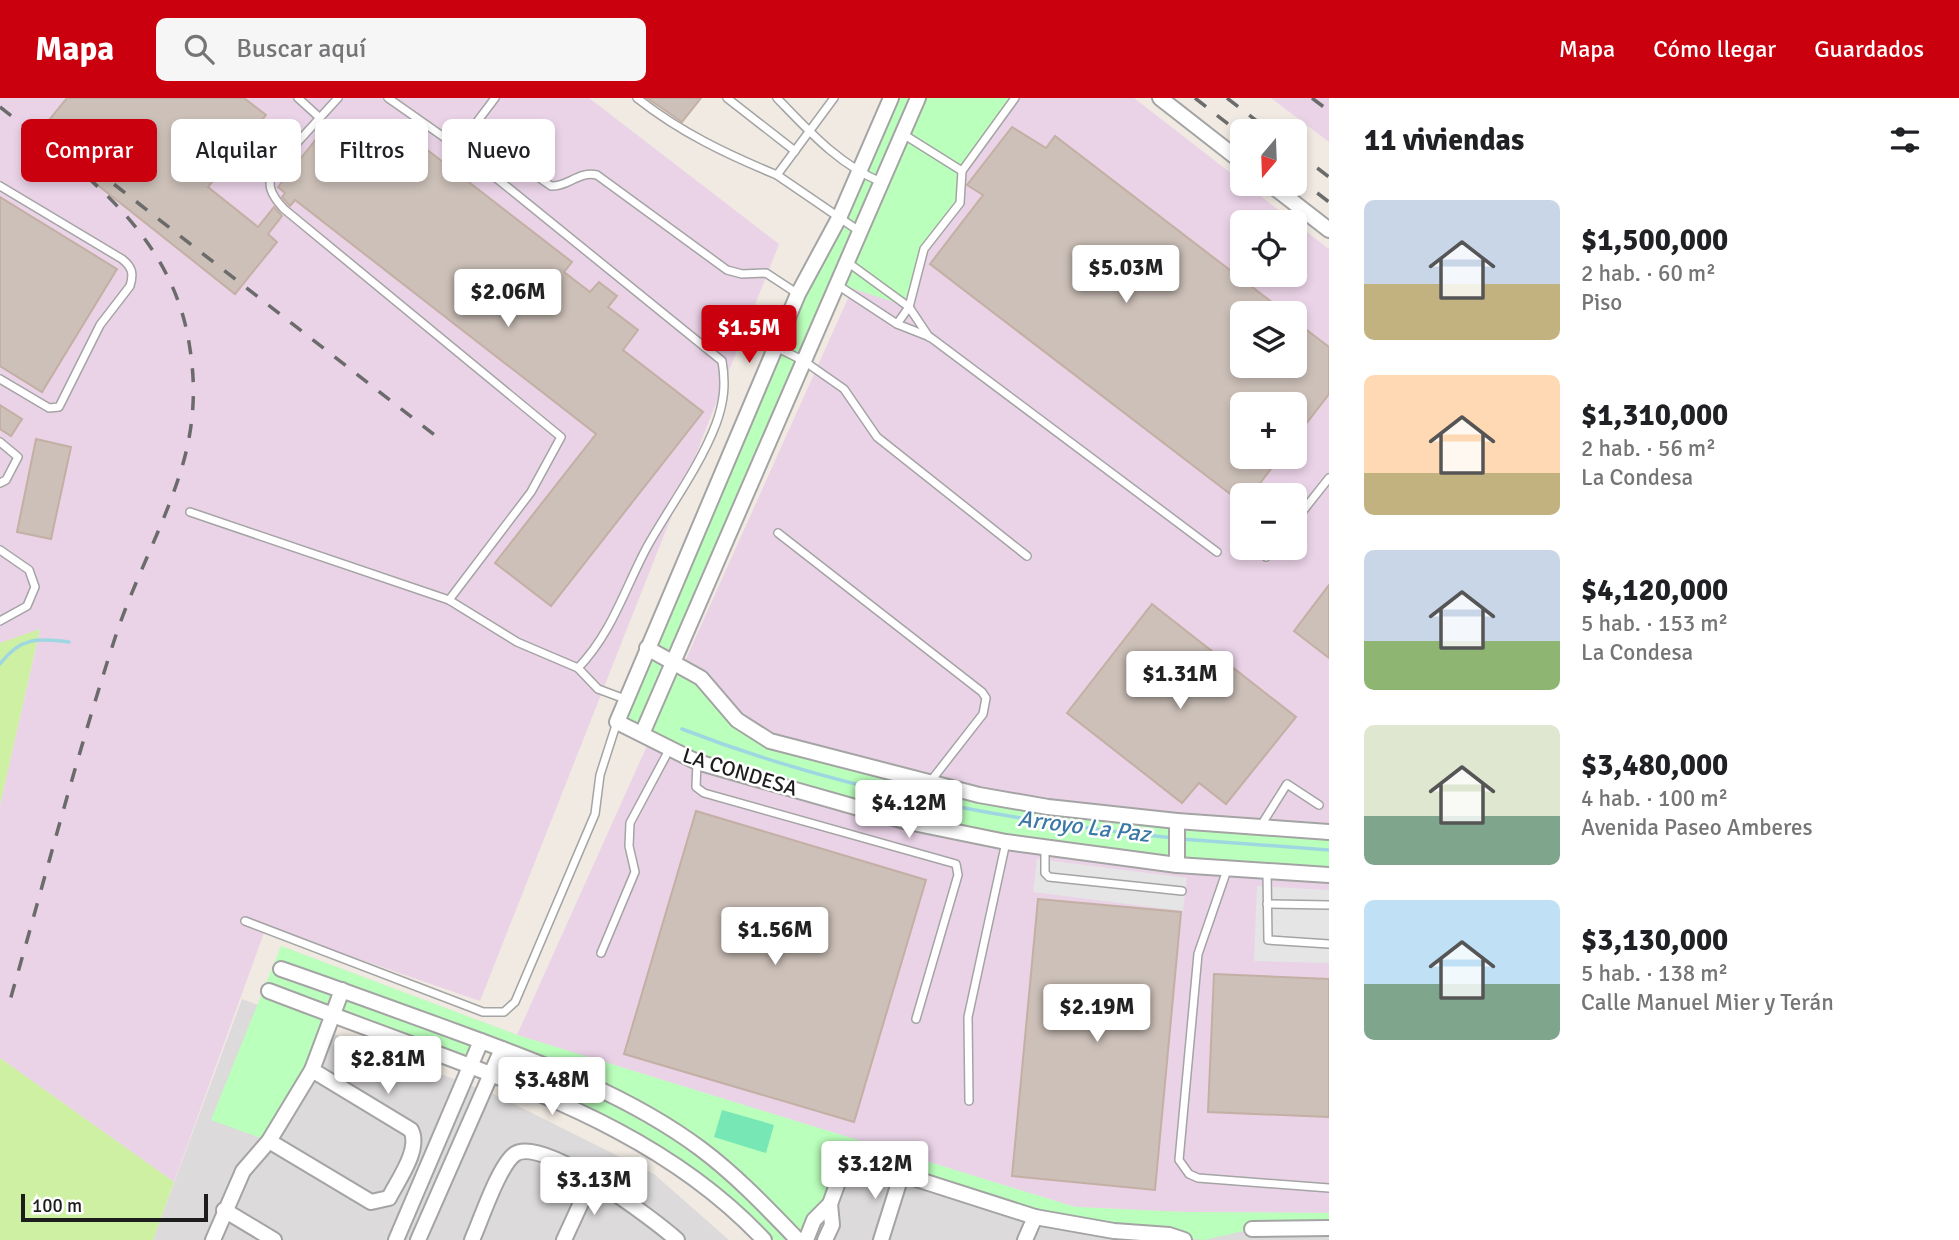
<!DOCTYPE html>
<html lang="es">
<meta charset="utf-8">
<style>
body{margin:0;font-family:Signika,sans-serif;background:#f6f6f6;color:#202124;height:100vh;display:flex;flex-direction:column;font-size:26px;white-space:nowrap}
*{box-sizing:border-box;margin:0}
p{font-size:23px;color:#757577}
.icon{flex:none;width:38px;height:38px;fill:none;stroke:currentColor;stroke-width:2;stroke-linecap:round;stroke-linejoin:round}
.map{position:relative;flex:1;overflow:hidden}
.side{display:flex;flex-direction:column;background:#fff;width:630px}
.side>*{flex:none}
.banner{position:absolute;left:21px;top:21px;width:665px;height:63px;display:flex;gap:14px}
.needle{width:46px;rotate:199deg}
.controls{position:absolute;left:1230px;top:21px;display:grid;gap:14px}
.controls a{display:grid;place-items:center;width:77px;height:77px;border-radius:10px;background:#fff;box-shadow:0 4px 10px #0003;font-size:35px}
.scale{position:absolute;left:21px;bottom:18px;width:187px;box-sizing:border-box;padding-left:7px;border:4px solid #1d1d1d;border-top:0;font-size:19px;line-height:24px;white-space:nowrap;color:#1d1d1d;-webkit-text-stroke:5px #fff;paint-order:stroke}
.price{position:absolute;translate:-50% -60px;padding:0 16px;border-radius:7px;background:#fff;color:#222;font-size:23px;line-height:46px;filter:drop-shadow(0 2px 4px #0008)}
.price::after{content:'';position:absolute;left:50%;top:42px;width:21px;height:16px;margin-left:-10px;background:inherit;clip-path:polygon(0 0,100% 0,50% 100%)}
.price.selected{background:#cb000e;color:#fff}
ul{padding:0;list-style:none}
li{display:flex;align-items:center;gap:21px;height:175px;padding:0 35px}
li span{display:grid;place-items:center;flex:none;width:196px;height:140px;border-radius:10px;color:#555}
li>.icon{margin-inline-start:auto}
span .icon{width:84px;height:84px;fill:#fffc;stroke-width:1}
li b{font-size:30px}
h2{display:flex;justify-content:space-between;align-items:center;height:84px;padding:0 35px;font-size:30px}
.pill{padding:0 24px;border-radius:10px;background:#fff;box-shadow:0 4px 10px #0003;font-size:24px;line-height:63px}
.pill.selected{background:#cb000e;color:#fff}
header{display:flex;align-items:center;gap:42px;box-sizing:border-box;height:98px;padding:0 35px;background:#cb000e;color:#fff}
header strong{font-size:33px}
nav{display:flex;gap:38px;margin-inline-start:auto;font-size:24px}
.search{width:490px;height:63px;background:#f6f6f6;display:flex;align-items:center;gap:18px;box-sizing:border-box;padding:0 24px;border-radius:10px;color:#757577;font-size:26px}
main{display:flex;flex:1;min-height:0}
.map>svg:first-child{display:block}
</style>
<header>
<strong>Mapa</strong>
<div class="search"><svg class="icon" aria-label="search" viewBox="0 0 24 24"><circle cx="10" cy="10" r="6"/><path d="M15 15l6 6"/></svg>Buscar aquí</div>
<nav><a>Mapa</a><a>Cómo llegar</a><a>Guardados</a></nav>
</header>
<main>
<div class="map">
<svg width="1329" height="1142" viewBox="0 0 1329 1142">
<rect width="100%" height="100%" fill="#f0eae2"/>
<g fill="#dcdada">
<path d="M281,848L517,937L1075,1109L1184,1114L1329,1115V1142H798L684,1033Z"/>
<path d="M242,901L496,997L654,1076L729,1142H153Z"/>
</g>
<g fill="#ead3e7" fill-rule="evenodd">
<path d="M0,0H589L779,146L480,903L266,829L174,1084L0,960V707L40,532L0,545Z"/>
<path d="M938,0H1134L1294,124H1242V177H1295V125L1329,151V1115L1184,1114L1075,1109L517,937ZM1242,215H1295V268H1242ZM1242,306H1295V359H1242ZM1242,397H1295V450H1242Z"/>
<path d="M1271,0H1329V44Z"/>
</g>
<g fill="#cef0a2">
<path d="M40,531L0,707V545Z"/>
<path d="M0,960L174,1084L153,1142H0Z"/>
</g>
<g fill="#baffbb">
<path d="M891,0H1015L962,73L961,101L924,151L909,209L836,185L673,563L753,635L979,697L1329,734V777L1006,744L697,664L617,624Z"/>
<path d="M281,848L517,937L1075,1109L1184,1114L1329,1115V1130L1252,1131L1204,1142L1114,1133L853,1064L806,1142H764L661,1057L491,976L502,951L481,943L471,969L332,917L269,1043L211,1022Z"/>
</g>
<path fill="#77e7b5" d="M722,1012L774,1027L766,1055L714,1039Z"/>
<g fill="#e5e5e5">
<path d="M1037,761L1187,780L1183,813L1033,794Z"/>
<path d="M1257,788L1329,792V865L1254,863Z"/>
</g>
<g fill="none" stroke-linecap="round" stroke-linejoin="round">
<g stroke="#9ed7e2" stroke-width="3.5">
<path d="M0,566C20,539 38,540 69,544"/>
<path d="M682,631C839,692 1007,723 1174,740"/>
<path d="M1181,741L1329,752"/>
</g>
</g>
<g fill="#ccc0b8" stroke="#c3afa3" stroke-width="2">
<path d="M67,0H244L266,17L208,89L258,129L274,109L282,118L268,136L277,144L235,196L36,38Z"/>
<path d="M647,0H701L682,24Z"/>
<path d="M390,23L572,164L564,174L590,194L599,184L617,198L608,209L638,232L623,252L703,314L551,508L495,465L596,336L295,102L290,108L282,99L285,95L278,89L325,30L362,59Z"/>
<path d="M1012,29L1046,50L1055,38L1286,215H1242V268H1295V223L1329,249V296L1295,340V306H1242V359H1280L1251,397H1242V405L930,166L983,97L967,87Z"/>
<path d="M0,99L117,171L42,294L0,268Z"/>
<path d="M0,307L22,321L11,338L0,331Z"/>
<path d="M36,341L71,349L51,441L17,434Z"/>
<path d="M1329,487V560L1294,533Z"/>
<path d="M1152,506L1296,619L1226,706L1199,685L1182,705L1067,615Z"/>
<path d="M696,713L926,782L854,1024L624,956Z"/>
<path d="M1038,801L1181,814L1155,1092L1012,1078Z"/>
<path d="M1214,876L1329,881V1019L1208,1014Z"/>
</g>
<g fill="none" stroke-linecap="round" stroke-linejoin="round">
<defs>
<g id="service">
<path d="M298,0L319,19"/>
<path d="M338,0L275,69C265,86 271,97 284,111L561,339L531,394L449,502"/>
<path d="M388,0L458,49L722,263C726,286 724,304 716,326C699,370 670,408 647,449C625,490 612,535 578,570"/>
<path d="M637,0C680,34 726,56 777,77L834,0"/>
<path d="M727,0L795,53"/>
<path d="M777,0C809,33 838,66 881,84"/>
<path d="M471,32L551,88C568,89 578,73 597,77L727,172L742,176L766,175L798,196"/>
<path d="M903,36L962,73"/>
<path d="M458,49L495,0"/>
<path d="M777,77L859,133"/>
<path d="M0,88L122,161C132,169 134,175 130,188L100,227L59,309L49,310L0,281"/>
<path d="M846,163L909,209L929,239"/>
<path d="M836,186L897,226L930,239L1217,454"/>
<path d="M897,226L909,209L924,151L960,105L962,73L1015,0"/>
<path d="M776,249L804,263L844,291L877,339L1027,458"/>
<path d="M0,344L18,359L6,382L0,385"/>
<path d="M190,414L449,502L517,544L578,570L598,591L625,601"/>
<path d="M1295,423L1329,380"/>
<path d="M778,435L982,594L986,600L983,616L930,684"/>
<path d="M0,452L29,472L35,489L27,508L0,523"/>
<path d="M1266,459L1273,450"/>
<path d="M697,664L696,689L704,695L956,766L958,777L916,921"/>
<path d="M1260,729L1287,686L1319,707"/>
<path d="M1045,750V775L1049,779L1182,793"/>
<path d="M1227,772L1198,856L1179,1062L1189,1076L1198,1080L1329,1090"/>
<path d="M1267,774L1268,842L1329,846"/>
<path d="M1267,806L1329,807"/>
<path d="M245,823L483,914H504L515,904L595,716L600,677L617,624"/>
<path d="M601,855L635,774L629,748L630,725L669,652"/>
<path d="M969,1003L968,919L1006,744"/>
</g>
<g id="minor">
<path d="M891,0L839,120L798,196L617,624L697,664L908,724L1006,744L1177,767L1329,777"/>
<path d="M1160,0L1242,64"/>
<path d="M1270,86L1329,132"/>
<path d="M647,550L701,580L737,622L770,643L979,697L1048,709L1177,723L1329,734"/>
<path d="M642,636L918,0"/>
<path d="M1177,767V723"/>
<path d="M281,871C342,892 402,914 462,936C544,966 630,998 701,1051C737,1078 767,1110 798,1142"/>
<path d="M269,893C329,916 389,938 449,960C565,1004 678,1050 764,1142"/>
<path d="M269,1043L371,1104L389,1100C398,1082 421,1051 411,1032L312,972"/>
<path d="M224,1112L274,1142"/>
<path d="M1252,1131L1329,1130"/>
<path d="M213,1142L243,1073L269,1043L312,972L342,892"/>
<path d="M396,1142L481,943"/>
<path d="M418,1142L502,951"/>
<path d="M472,1142C481,1122 499,1067 515,1056C542,1037 655,1122 677,1142"/>
<path d="M564,1142L592,1081"/>
<path d="M806,1142L814,1122L830,1106L842,1073L847,1067L860,1063L1035,1119L1114,1133L1169,1137L1184,1142"/>
<path d="M825,1142L832,1127L830,1106"/>
<path d="M881,1142L902,1075"/>
<path d="M1025,1142L1035,1119"/>
</g>
</defs>
<use href="#service" stroke="#a4a4a4" stroke-width="10"/>
<use href="#minor" stroke="#a4a4a4" stroke-width="18"/>
<use href="#service" stroke="#fff" stroke-width="7"/>
<use href="#minor" stroke="#fff" stroke-width="14"/>
<g stroke="#6b6b6b" stroke-width="3.5" stroke-dasharray="14 14" stroke-linecap="butt">
<path d="M1195,0L1242,37"/>
<path d="M1227,0L1270,33"/>
<path d="M1312,0L1329,13"/>
<path d="M0,9C85,75 174,137 190,251C196,289 194,325 184,362C167,423 135,479 115,540C76,660 44,784 9,906"/>
<path d="M1295,53L1329,79"/>
<path d="M92,69L441,342"/>
<path d="M1295,78L1329,104"/>
</g>
</g>
<g text-anchor="middle" stroke-width="5" stroke-linejoin="round" paint-order="stroke">
<g font-size="21" fill="#1d1d1d" stroke="#fff">
<text transform="translate(740 674) rotate(17)" y="7">LA CONDESA</text>
</g>
<g font-size="23" font-style="italic" fill="#3b78a6" stroke="#fff">
<text transform="translate(1084 728) rotate(7)" y="8">Arroyo La Paz</text>
</g>
</g>
</svg>
<div class="controls">
<a><svg class="needle" viewBox="-14 -14 28 28"><path d="M0-13l5 13h-10z" fill="#e53935"/><path d="M0 13l5-13h-10z" fill="#757577"/></svg></a>
<a><svg class="icon" aria-label="locate" viewBox="0 0 24 24"><circle cx="12" cy="12" r="6"/><path d="M12 2v4M12 18v4M2 12h4M18 12h4"/></svg></a>
<a><svg class="icon" aria-label="layers" viewBox="0 0 24 24"><path d="M12 4l9 5-9 5-9-5zM3 14l9 5 9-5"/></svg></a>
<a>+</a>
<a>−</a>
</div>
<div class="scale">100 m</div>
<b class="price" style="left:1126px;top:207px">$5.03M</b>
<b class="price" style="left:508px;top:231px">$2.06M</b>
<b class="price selected" style="left:749px;top:267px">$1.5M</b>
<b class="price" style="left:1180px;top:613px">$1.31M</b>
<b class="price" style="left:909px;top:742px">$4.12M</b>
<b class="price" style="left:775px;top:869px">$1.56M</b>
<b class="price" style="left:1097px;top:946px">$2.19M</b>
<b class="price" style="left:388px;top:998px">$2.81M</b>
<b class="price" style="left:552px;top:1019px">$3.48M</b>
<b class="price" style="left:875px;top:1103px">$3.12M</b>
<b class="price" style="left:594px;top:1119px">$3.13M</b>
<div class="banner">
<a class="pill selected">Comprar</a>
<a class="pill">Alquilar</a>
<a class="pill">Filtros</a>
<a class="pill">Nuevo</a>
</div>
</div>
<section class="side">
<h2>11 viviendas<svg class="icon" aria-label="filters" viewBox="0 0 24 24"><path d="M4 7h16M4 17h16"/><circle cx="9" cy="7" r="2"/><circle cx="15" cy="17" r="2"/></svg></h2>
<ul>
<li><span style="background:linear-gradient(#c9d6e8 60%,#c2b280 0)"><svg class="icon" aria-label="home" viewBox="0 0 24 24"><path d="M3 11l9-7 9 7M6 9v11h12V9"/></svg></span><div><b>$1,500,000</b><p>2 hab. · 60 m²</p><p>Piso</p></div></li>
<li><span style="background:linear-gradient(#ffd9b3 70%,#c2b280 0)"><svg class="icon" aria-label="home" viewBox="0 0 24 24"><path d="M3 11l9-7 9 7M6 9v11h12V9"/></svg></span><div><b>$1,310,000</b><p>2 hab. · 56 m²</p><p>La Condesa</p></div></li>
<li><span style="background:linear-gradient(#c9d6e8 65%,#8fb573 0)"><svg class="icon" aria-label="home" viewBox="0 0 24 24"><path d="M3 11l9-7 9 7M6 9v11h12V9"/></svg></span><div><b>$4,120,000</b><p>5 hab. · 153 m²</p><p>La Condesa</p></div></li>
<li><span style="background:linear-gradient(#dfe7d0 65%,#7fa58c 0)"><svg class="icon" aria-label="home" viewBox="0 0 24 24"><path d="M3 11l9-7 9 7M6 9v11h12V9"/></svg></span><div><b>$3,480,000</b><p>4 hab. · 100 m²</p><p>Avenida Paseo Amberes</p></div></li>
<li><span style="background:linear-gradient(#bfe0f5 60%,#7fa58c 0)"><svg class="icon" aria-label="home" viewBox="0 0 24 24"><path d="M3 11l9-7 9 7M6 9v11h12V9"/></svg></span><div><b>$3,130,000</b><p>5 hab. · 138 m²</p><p>Calle Manuel Mier y Terán</p></div></li>
</ul>
</section>
</main>
